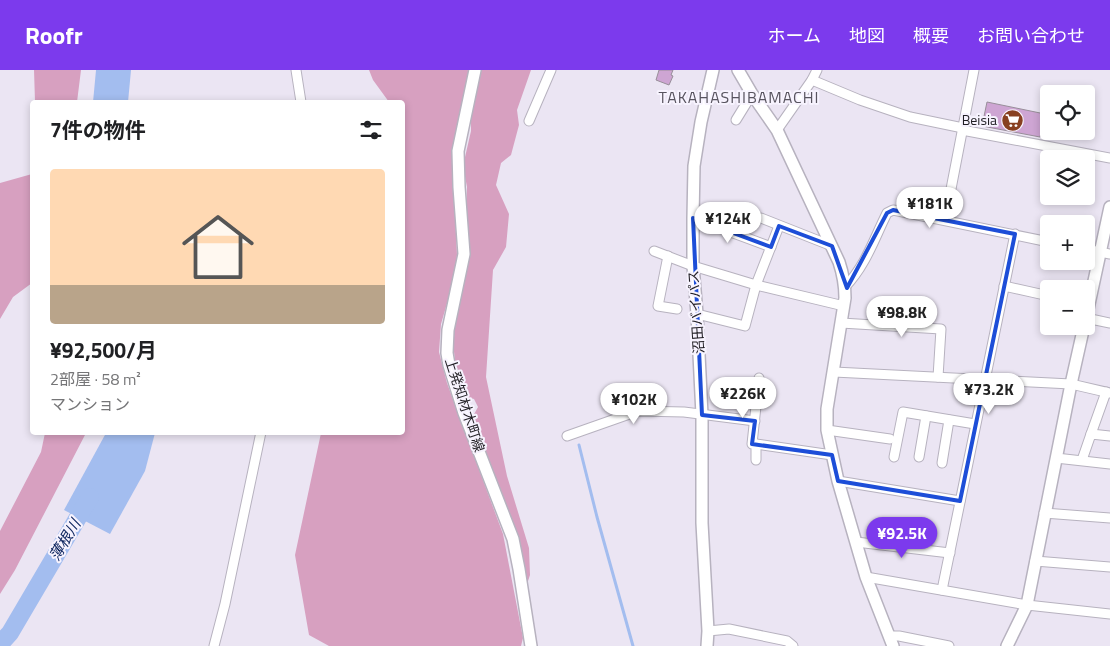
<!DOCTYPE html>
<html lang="ja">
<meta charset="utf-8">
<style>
body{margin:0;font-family:"Titillium Web","Noto Sans JP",sans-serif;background:#f6f6f6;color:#202124;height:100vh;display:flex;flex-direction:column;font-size:19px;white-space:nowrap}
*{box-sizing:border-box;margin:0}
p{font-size:16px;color:#757577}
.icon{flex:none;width:28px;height:28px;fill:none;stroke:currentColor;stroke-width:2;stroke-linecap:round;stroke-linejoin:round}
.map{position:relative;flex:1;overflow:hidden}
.side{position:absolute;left:30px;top:30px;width:375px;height:335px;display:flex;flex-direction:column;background:#fff;border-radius:5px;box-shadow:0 2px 8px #0003}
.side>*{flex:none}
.tools{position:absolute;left:1040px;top:15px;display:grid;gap:10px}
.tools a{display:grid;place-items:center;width:55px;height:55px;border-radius:5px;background:#fff;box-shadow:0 2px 8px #0003;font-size:25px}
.price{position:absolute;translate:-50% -42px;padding:0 11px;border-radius:18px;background:#fff;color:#222;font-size:16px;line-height:32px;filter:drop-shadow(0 1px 2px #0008)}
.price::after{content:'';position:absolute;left:50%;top:30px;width:15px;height:11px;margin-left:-8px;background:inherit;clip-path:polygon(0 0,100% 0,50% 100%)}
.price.active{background:#7c3aed;color:#fff}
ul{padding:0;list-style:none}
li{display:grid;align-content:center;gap:10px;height:265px;padding:0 20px}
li+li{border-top:1px solid #e0e0e0}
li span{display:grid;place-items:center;height:155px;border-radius:5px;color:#555}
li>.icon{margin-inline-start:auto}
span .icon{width:90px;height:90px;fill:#fffc;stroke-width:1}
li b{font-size:21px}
h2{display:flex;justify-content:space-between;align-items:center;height:60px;padding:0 20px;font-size:21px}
header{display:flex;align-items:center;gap:30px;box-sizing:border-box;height:70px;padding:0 25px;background:#7c3aed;color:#fff}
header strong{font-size:24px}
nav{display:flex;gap:28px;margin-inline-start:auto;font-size:18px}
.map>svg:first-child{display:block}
</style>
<header>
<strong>Roofr</strong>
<nav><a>ホーム</a><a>地図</a><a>概要</a><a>お問い合わせ</a></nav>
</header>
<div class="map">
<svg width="1110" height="576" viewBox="0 0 1110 576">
<rect width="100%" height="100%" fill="#ebe5f3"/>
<g fill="#d7a0c0">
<path d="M34,0H81L77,32H35Z"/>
<path d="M369,0H469L452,80L457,185L455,206L441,254L439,282L447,313L503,464L523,568L521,576H329L309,565L295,485L321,363L402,362V32H389L373,10Z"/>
<path d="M478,0H531L517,40L519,55L511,85L501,93L496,115L509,144L506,177L493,200L486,307L507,406L529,478L530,505L527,514L516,467L472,348L478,337L474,329L463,326L457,308L452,264L466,141L467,117L463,96L471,61V37Z"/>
<path d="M32,104V213L13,227L0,249V113Z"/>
<path d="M45,363H86L15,500L0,524V461L41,382Z"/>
</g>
<g fill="#a3bdef">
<path d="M96,0H131L128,32H93Z"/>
<path d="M106,363H155L145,401L110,464L64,440Z"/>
</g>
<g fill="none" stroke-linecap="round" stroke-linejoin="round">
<path stroke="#a3bdef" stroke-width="3" d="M579,375L597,447L633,576"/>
<path stroke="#a3bdef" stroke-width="18" d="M0,574L10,563L90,427"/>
</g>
<g fill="#cea5d3" stroke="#988e99">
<path d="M659,0H673L671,5L673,6L669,15L656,10Z"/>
<path d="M987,32L1045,44L1040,67L982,56Z"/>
</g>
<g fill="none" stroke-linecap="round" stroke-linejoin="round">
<defs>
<g id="street">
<path d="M296,0L301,32"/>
<path d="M812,10L860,30L910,47L963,58"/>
<path d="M736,50L752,24"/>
<path d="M529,51L551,0"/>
<path d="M777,60L812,10L817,0"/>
<path d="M962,60L1110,88"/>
<path d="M693,148L771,177"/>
<path d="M761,148L832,176"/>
<path d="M945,150L974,0"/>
<path d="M1086,179L1110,184"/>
<path d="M654,181L693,196L756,215L844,236"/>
<path d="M668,186L658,236L677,239"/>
<path d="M1004,216L1049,226"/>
<path d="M845,217C866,195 874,169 887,143L893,140L1049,172"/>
<path d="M697,244L745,256L756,215L779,156"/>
<path d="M1086,248L1110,253"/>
<path d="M841,253L941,259L938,307"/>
<path d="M834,302L1071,314L1110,323"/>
<path d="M827,360L890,369"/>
<path d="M1091,364L1106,322"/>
<path d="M567,366L638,341L684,342L755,351"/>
<path d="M756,374L832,385"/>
<path d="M894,387L903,342L975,354"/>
<path d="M919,387L926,346"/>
<path d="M1056,388L1110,394"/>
<path d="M756,390V374H752L759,308"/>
<path d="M1082,390L1091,364L1110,366"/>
<path d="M942,393L949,350"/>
<path d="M838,411L960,431"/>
<path d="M1044,443L1110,448"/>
<path d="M856,472L950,483"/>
<path d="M1035,491L1110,497"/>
<path d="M866,507L1027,535L1110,544"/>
<path d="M942,520L1015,164"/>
<path d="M708,561L729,559L787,571L793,576"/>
<path d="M889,566H899L949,576"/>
<path d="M214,576L225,534L261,362"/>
</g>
<g id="secondary">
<path d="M475,0L458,81L459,117L464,184L448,260L447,283L449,295L464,343L513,469L519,499L531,576"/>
<path d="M738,0L752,24L777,60L839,192C843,204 845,215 845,228L827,339V360L838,411L866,507L893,576"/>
<path d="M1086,248L1110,137"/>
<path d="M707,576L708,561L702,453V345L697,244L693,196V148L694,96L701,52L713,0"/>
<path d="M1007,576L1027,535L1071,314L1084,256"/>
</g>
</defs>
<use href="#street" stroke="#b7b2bf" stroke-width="11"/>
<use href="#secondary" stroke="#b7b2bf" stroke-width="14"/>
<use href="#street" stroke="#fff" stroke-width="9"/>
<use href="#secondary" stroke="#fff" stroke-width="11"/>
</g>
<path fill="none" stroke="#1d4ed8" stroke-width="4" stroke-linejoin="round" d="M893,140L1015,164L960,431L838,411L832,385L752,374L755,351L702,345L693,148L771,177L779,156L832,176L847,218L887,143Z"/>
<defs>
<symbol id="supermarket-disc" viewBox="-11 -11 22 22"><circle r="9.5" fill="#884021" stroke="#f7f3fe"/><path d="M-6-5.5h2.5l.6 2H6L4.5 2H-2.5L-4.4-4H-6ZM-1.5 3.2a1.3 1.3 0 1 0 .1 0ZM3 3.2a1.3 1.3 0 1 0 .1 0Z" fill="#fff"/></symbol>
</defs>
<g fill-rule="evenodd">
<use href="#supermarket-disc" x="1000" y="38" width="25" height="25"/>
</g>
<g text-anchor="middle" stroke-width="4" stroke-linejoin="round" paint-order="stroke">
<g font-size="14" fill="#211f24" stroke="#f7f3fe" text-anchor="end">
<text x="997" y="55">Beisia</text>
</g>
<g font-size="14" fill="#211f24" stroke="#f7f3fe">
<text transform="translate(696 242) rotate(-94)" y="5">沼田バイパス</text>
<text transform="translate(465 335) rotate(72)" y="5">上発知材木町線</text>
</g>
<g font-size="15" font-style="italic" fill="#0b235d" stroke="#f7f3fe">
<text transform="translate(65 470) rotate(-59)" y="5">薄根川</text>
</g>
<g font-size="16" letter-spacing="1" fill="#58545f" stroke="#f7f3fe">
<text x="739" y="33">TAKAHASHIBAMACHI</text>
</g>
</g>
</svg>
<div class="tools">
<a><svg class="icon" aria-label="locate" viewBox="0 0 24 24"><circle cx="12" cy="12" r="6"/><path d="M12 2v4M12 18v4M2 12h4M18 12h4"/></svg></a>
<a><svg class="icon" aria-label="layers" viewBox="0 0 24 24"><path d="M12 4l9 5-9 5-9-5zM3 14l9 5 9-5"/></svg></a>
<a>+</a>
<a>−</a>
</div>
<b class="price" style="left:930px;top:159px">¥181K</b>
<b class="price" style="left:728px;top:174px">¥124K</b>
<b class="price" style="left:902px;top:268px">¥98.8K</b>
<b class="price" style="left:989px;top:345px">¥73.2K</b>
<b class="price" style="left:743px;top:349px">¥226K</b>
<b class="price" style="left:634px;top:355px">¥102K</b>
<b class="price active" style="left:902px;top:489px">¥92.5K</b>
<section class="side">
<h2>7件の物件<svg class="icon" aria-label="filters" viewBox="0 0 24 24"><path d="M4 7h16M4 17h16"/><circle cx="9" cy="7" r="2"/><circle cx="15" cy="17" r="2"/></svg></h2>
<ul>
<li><span style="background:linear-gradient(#ffd9b3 75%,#b9a48a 0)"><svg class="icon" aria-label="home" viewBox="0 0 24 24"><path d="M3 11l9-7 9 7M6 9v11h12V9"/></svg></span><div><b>¥92,500/月</b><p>2部屋 · 58 m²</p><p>マンション</p></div></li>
</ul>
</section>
</div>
